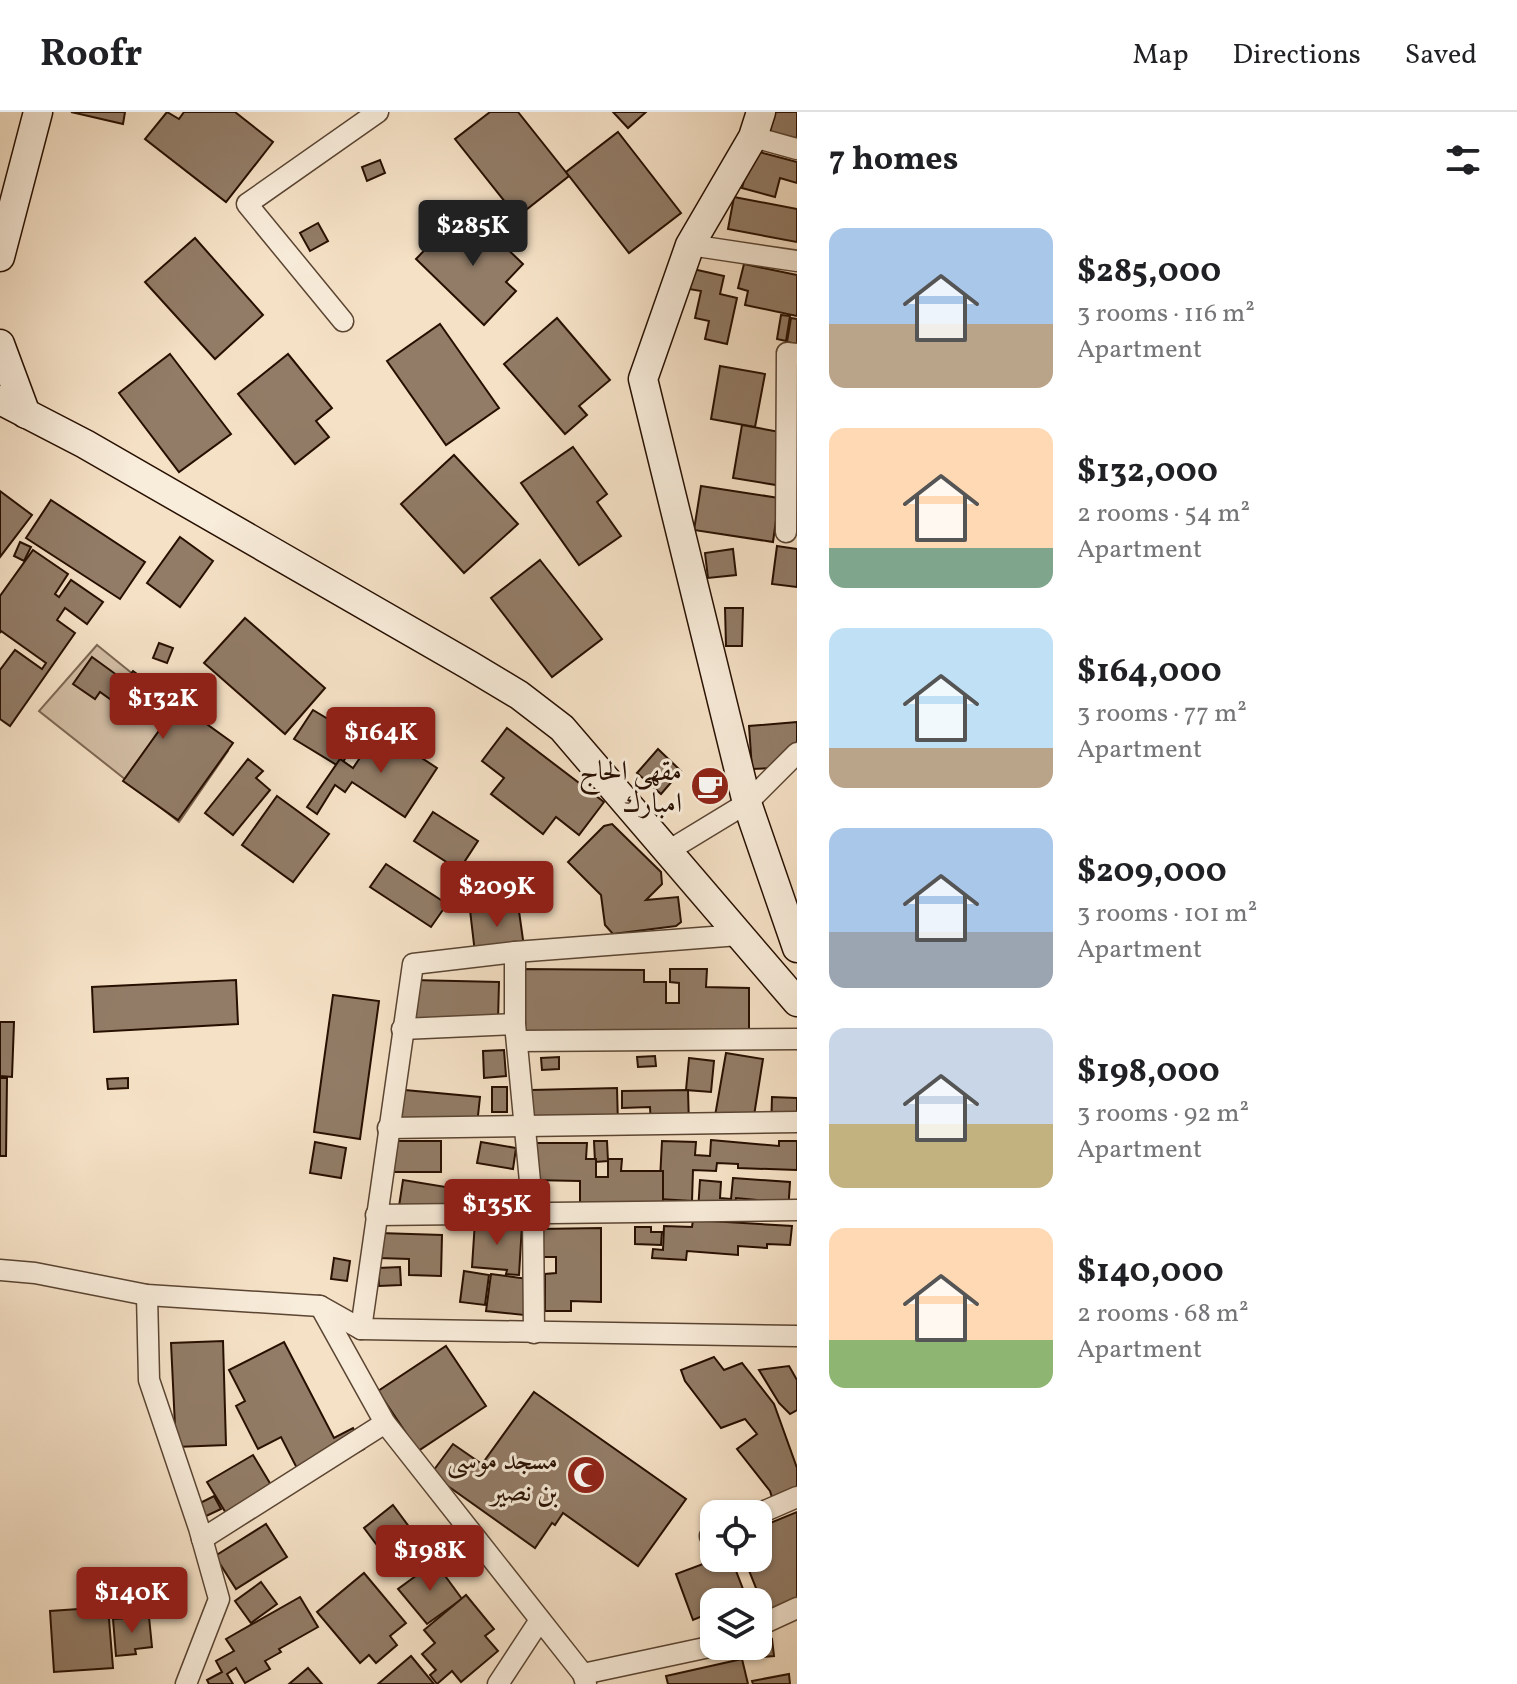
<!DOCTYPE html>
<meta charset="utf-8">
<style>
body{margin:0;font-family:Vollkorn,Amiri,serif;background:#f6f6f6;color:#202124;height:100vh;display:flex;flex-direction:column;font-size:30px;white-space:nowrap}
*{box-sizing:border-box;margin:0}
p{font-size:26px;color:#757577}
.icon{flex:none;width:44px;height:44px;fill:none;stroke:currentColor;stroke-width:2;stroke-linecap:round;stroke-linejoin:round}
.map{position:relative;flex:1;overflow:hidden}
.sheet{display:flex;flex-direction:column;background:#fff;width:720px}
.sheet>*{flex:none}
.controls{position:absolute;left:700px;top:1388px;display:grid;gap:16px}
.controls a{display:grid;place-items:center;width:72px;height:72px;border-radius:16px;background:#fff;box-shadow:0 2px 6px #0004;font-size:40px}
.price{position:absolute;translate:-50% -68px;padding:0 18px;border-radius:8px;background:#8f2418;color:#fff;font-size:26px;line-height:52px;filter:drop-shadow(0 2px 4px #0008)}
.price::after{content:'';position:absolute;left:50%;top:48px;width:24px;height:18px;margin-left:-12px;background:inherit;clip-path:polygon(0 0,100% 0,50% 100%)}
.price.current{background:#222;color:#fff}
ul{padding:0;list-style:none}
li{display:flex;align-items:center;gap:24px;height:200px;padding:0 32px}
li span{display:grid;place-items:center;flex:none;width:224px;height:160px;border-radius:16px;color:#555}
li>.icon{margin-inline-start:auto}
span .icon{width:96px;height:96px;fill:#fffc;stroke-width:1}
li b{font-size:34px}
h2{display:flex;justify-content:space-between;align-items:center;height:96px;padding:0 32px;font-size:34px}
header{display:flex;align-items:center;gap:48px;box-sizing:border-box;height:112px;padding:0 40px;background:#fff;border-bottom:2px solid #e0e0e0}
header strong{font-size:38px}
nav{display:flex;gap:44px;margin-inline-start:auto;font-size:28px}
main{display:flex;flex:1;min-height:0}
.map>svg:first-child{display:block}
</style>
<header>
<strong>Roofr</strong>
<nav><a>Map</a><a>Directions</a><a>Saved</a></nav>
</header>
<main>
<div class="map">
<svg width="797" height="1572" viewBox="0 0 797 1572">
<rect width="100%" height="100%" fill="#f5e1c6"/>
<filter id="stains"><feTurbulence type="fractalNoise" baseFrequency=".0025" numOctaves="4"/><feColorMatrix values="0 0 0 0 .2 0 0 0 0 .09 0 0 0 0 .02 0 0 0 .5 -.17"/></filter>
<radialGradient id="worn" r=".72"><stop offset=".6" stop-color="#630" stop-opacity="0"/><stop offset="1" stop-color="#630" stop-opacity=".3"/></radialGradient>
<path fill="#d2bda4" stroke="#7c6652" stroke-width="2" d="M97,533L228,639L179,710L39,599Z"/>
<g fill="#927c67" stroke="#270f00" stroke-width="2">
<path d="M71,0H125L123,12Z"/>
<path d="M167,0L179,7L184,0H235L273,30L226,90L145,27Z"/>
<path d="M490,0H518L569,64L517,105L455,27Z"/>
<path d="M613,0H646L628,16Z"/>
<path d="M774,0H797V38L766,30Z"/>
<path d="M618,20L681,101L629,141L566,60Z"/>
<path d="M752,38L797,50V71L780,66L775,85L742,76Z"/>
<path d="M380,48L385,61L367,69L362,55Z"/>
<path d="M734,85L797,97V130L728,117Z"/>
<path d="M470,101L523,152L506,170L516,179L484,213L416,147L441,121L446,126Z"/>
<path d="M318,111L328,129L310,139L300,121Z"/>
<path d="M195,126L263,203L215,247L145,170Z"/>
<path d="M744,152L797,163V204L745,193L748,179L738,176Z"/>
<path d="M693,157L724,164L720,182L737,186L727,232L705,227L709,209L695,206L701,179L689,177Z"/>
<path d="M781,203L790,204L786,229L777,227Z"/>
<path d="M557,206L610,268L579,294L587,303L565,322L504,252Z"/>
<path d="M791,206L797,207V232L787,230Z"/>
<path d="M440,212L499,296L446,333L387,249Z"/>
<path d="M170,242L231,322L179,360L119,281Z"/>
<path d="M288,242L332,296L316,309L329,325L295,352L238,282Z"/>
<path d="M720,254L765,262L755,315L711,307Z"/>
<path d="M742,313L785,321L776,373L733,366Z"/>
<path d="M573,335L607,382L597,390L621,424L579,453L521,371Z"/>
<path d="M454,343L518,412L464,461L401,392Z"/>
<path d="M701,374L779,386L773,430L694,418Z"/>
<path d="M0,379L32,403L0,445Z"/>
<path d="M51,388L145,450L120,487L26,426Z"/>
<path d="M180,425L213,449L180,495L147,471Z"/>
<path d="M20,430L31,435L24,449L14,444Z"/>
<path d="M777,434L797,437V475L772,472Z"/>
<path d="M733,437L736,463L708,466L705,441Z"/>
<path d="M33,438L68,462L55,482L59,485L71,468L103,490L87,512L65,496L57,508L75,521L10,614L0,607V558L15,538L42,557L46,551L1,519L0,521V484Z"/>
<path d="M540,448L602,527L552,565L491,486Z"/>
<path d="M725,496H743L742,534H726Z"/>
<path d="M245,506L325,576L285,622L204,551Z"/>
<path d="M159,531L173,536L167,551L153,546Z"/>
<path d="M92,545L125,569L133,559L233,631L178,708L123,669L168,606L144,588L140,595L121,581L114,590L100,580L95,587L73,572Z"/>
<path d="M313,598L358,625L340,655L294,627Z"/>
<path d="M797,610V655L752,657L749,614Z"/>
<path d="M507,616L604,690L579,723L556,705L543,722L491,682L504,666L482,649Z"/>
<path d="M379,618L437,656L405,705L352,670L345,680L335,673L317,702L307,695L340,647L353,656Z"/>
<path d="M658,637L681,659L661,682L637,661Z"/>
<path d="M248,647L263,659L256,666L270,678L233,723L205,701Z"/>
<path d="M277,684L329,722L293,770L242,733Z"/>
<path d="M433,700L478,729L459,758L414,729Z"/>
<path d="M612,712L661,760L662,772L646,788L678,785L681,810L676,814L613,822L605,813L601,783L568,750L604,714Z"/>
<path d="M386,752L447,792L431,815L370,775Z"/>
<path d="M518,792L524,835L475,841L470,798Z"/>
<path d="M521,857L644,858V870H666V891H679V871L670,870V857H707L706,875L749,876V932L520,921Z"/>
<path d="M236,868L238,912L94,920L92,875Z"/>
<path d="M412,868L499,870L498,909L412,908Z"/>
<path d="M333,883L379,889L360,1027L314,1020Z"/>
<path d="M0,910H14L12,965L0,964Z"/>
<path d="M504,938L506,964L484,966L483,939Z"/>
<path d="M726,941L763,947L753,1010L715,1004Z"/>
<path d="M655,944L656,954L638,955L637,945Z"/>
<path d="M559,945V957L542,958L541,946Z"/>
<path d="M689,946L714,949L711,980L686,978Z"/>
<path d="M0,966H7L6,1044H0Z"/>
<path d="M128,966V976L108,977L107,967Z"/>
<rect x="492" y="975" width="15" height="25"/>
<path d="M617,976L618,1013L532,1016L531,978Z"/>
<path d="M394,977L480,985L476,1022H389Z"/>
<path d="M688,978L689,1014L651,1015L650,995L622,996V979Z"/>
<path d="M772,985L797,986V1019L771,1018Z"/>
<path d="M711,1028L779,1034V1029H797V1058L738,1056V1052L717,1051L716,1059L693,1058L692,1089L659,1087L662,1029L696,1030L695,1043L710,1044Z"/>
<rect x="394" y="1029" width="47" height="31"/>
<path d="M594,1029H607L608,1049L595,1050Z"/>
<path d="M315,1030L346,1036L341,1066L310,1061Z"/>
<path d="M481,1030L516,1036L513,1057L477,1051Z"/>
<path d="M533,1031H587L586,1047H596V1065H608V1047H622L621,1059H663V1100L580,1093V1069L532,1068Z"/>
<path d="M733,1066L790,1070L788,1101L755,1098L756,1088L736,1086L734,1103L698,1099L700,1068L721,1070L720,1086L731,1087Z"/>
<path d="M403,1068L458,1077L453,1109L398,1101Z"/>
<path d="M462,1073H520V1101L463,1102Z"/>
<path d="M693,1108L792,1114L790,1133L767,1132V1136L738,1134V1143L687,1139L686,1148L652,1146L653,1137L663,1138L664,1114L692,1115Z"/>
<path d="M475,1109L522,1113L519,1163L506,1162L507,1158L472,1155Z"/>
<path d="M635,1115H651V1120H662L661,1133L635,1132Z"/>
<path d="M601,1116V1190L571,1189V1199H545V1162L556,1161V1145H539V1117Z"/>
<path d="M379,1121L442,1123L441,1164L409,1163V1147L379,1146Z"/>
<path d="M334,1146L350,1149L347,1169L331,1167Z"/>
<path d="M400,1155L401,1173L379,1174L378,1156Z"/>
<path d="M464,1159L489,1163L485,1193L460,1190Z"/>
<path d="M491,1162L528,1167L524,1203L486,1199Z"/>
<path d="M223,1229L226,1333L176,1335L171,1231Z"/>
<path d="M284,1230L334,1326L353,1316L364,1337L303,1368L281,1325L258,1337L236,1294L245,1289L229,1258Z"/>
<path d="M446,1234L486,1294L418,1339L378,1279Z"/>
<path d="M714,1245L724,1258L742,1251L774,1292L797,1356V1383L774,1392L770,1379L737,1337L757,1322L745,1307L721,1316L685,1269L681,1258Z"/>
<path d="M789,1254L797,1268V1298L790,1302L779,1291L759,1258Z"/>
<path d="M534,1280L686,1387L638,1454L563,1401L555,1413L552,1411L535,1436L431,1362L453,1332L482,1352Z"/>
<path d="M253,1343L274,1378L229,1406L207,1370Z"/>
<path d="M214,1384L221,1397L200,1407L194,1394Z"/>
<path d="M393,1393L424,1435L395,1457L364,1416Z"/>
<path d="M797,1400V1489L766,1501L744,1446H758V1416Z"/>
<path d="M266,1412L287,1445L236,1477L215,1444Z"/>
<path d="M719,1446H731L748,1490H714V1514L711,1515L707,1502L693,1508L676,1462Z"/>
<path d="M435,1450L462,1487L427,1512L398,1477Z"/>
<path d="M364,1461L406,1511L390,1524L397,1533L376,1551L369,1543L360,1551L317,1500Z"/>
<path d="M261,1470L277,1492L251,1511L235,1489Z"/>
<path d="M466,1483L494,1517L485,1524L498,1539L461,1570L452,1559L437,1572L430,1563L436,1558L422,1542L435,1531L424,1518Z"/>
<path d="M300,1485L318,1515L279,1537L281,1540L265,1549L270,1557L245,1571L236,1556L227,1562L233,1572H209L207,1568L222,1560L216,1549L234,1539L226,1527Z"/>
<path d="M108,1495L113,1556L54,1560L50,1499Z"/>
<path d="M149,1505L152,1535L135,1537L136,1542L116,1544L113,1507Z"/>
<path d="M772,1527L774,1544L750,1546L749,1534H758V1529Z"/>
<path d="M411,1544L434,1572H378Z"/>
<path d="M742,1547L748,1572H668L666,1564Z"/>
<path d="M308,1556L322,1572H289Z"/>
<path d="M789,1562L790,1572H753L752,1569Z"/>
</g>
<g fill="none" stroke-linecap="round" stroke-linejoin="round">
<defs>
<g id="street">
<path d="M753,25L797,37"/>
<path d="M690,133L797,149"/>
<path d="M343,209L247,92L378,0"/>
<path d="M786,420L787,241L797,242"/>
<path d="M668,739L747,691L797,641"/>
<path d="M515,840V912L533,1101L534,1221"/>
<path d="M402,917L515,912"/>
<path d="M518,929L797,927"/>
<path d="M388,1016L797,1010"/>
<path d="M376,1103L797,1098"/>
<path d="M0,1158L35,1161L147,1183L320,1194L361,1217L797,1224"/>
<path d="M147,1183L149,1268L199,1416L219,1487L186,1572"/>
<path d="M320,1194L385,1311L583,1562L586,1572"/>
<path d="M361,1217L413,852L515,840L739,823"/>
<path d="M758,1402L797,1385"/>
<path d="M710,1424L714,1422"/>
<path d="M202,1427L385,1311"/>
<path d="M758,1514L797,1496"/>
<path d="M583,1562L714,1534"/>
<path d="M498,1572L540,1508"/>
</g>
<g id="secondary">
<path d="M761,0L753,25L690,133L643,267L747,691L797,836"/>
<path d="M0,145L38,0"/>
<path d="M0,232L26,302"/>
<path d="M0,288L85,332L469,553L519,583L562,616L797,890"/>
</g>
</defs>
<use href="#street" stroke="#5a4432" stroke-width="23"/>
<use href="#secondary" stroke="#270f00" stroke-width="31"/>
<use href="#street" stroke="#f8ecda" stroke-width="20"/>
<use href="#secondary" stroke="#f8ecda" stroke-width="28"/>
</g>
<defs>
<symbol id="cafe-disc" viewBox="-11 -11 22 22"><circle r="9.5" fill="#8f2418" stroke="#f8ecda"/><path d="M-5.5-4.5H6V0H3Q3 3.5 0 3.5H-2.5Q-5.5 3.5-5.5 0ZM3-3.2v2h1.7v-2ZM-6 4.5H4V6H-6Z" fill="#fff"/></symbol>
<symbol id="mosque-disc" viewBox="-11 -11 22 22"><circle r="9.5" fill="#8f2418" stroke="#f8ecda"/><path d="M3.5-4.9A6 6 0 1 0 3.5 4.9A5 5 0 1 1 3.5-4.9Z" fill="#fff"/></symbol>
</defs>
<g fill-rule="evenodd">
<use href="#cafe-disc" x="688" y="652" width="44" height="44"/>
<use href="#mosque-disc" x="564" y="1341" width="44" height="44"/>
</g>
<g text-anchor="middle" stroke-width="6" stroke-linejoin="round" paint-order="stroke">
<g font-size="28" fill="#270f00" stroke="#f8ecda" text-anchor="end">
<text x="682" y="668">مقهى الحاج<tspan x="682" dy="32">امبارك</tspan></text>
<text x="558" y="1357">مسجد موسى<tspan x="558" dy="32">بن نصير</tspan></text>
</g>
</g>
<rect width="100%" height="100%" filter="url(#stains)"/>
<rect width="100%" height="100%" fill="url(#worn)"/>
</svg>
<div class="controls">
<a><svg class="icon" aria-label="locate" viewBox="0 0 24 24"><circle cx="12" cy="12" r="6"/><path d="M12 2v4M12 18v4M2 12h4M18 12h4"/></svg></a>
<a><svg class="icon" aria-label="layers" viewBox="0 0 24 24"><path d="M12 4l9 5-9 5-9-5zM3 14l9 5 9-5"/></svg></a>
</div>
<b class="price current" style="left:473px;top:156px">$285K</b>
<b class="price" style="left:163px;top:629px">$132K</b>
<b class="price" style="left:381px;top:663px">$164K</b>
<b class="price" style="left:497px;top:817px">$209K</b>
<b class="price" style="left:497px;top:1135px">$135K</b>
<b class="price" style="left:430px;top:1481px">$198K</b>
<b class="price" style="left:132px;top:1523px">$140K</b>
</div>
<section class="sheet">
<h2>7 homes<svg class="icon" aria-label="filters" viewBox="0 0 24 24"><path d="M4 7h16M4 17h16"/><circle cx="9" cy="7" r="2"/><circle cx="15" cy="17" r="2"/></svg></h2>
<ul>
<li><span style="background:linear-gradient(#a9c7e8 60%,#b9a48a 0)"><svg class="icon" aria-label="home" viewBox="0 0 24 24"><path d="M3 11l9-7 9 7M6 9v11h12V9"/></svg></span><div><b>$285,000</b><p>3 rooms · 116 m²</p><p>Apartment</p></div></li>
<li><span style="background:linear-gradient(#ffd9b3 75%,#7fa58c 0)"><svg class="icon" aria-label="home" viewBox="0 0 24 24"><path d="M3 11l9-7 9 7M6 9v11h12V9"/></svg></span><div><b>$132,000</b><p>2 rooms · 54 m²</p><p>Apartment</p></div></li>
<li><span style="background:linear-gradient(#bfe0f5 75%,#b9a48a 0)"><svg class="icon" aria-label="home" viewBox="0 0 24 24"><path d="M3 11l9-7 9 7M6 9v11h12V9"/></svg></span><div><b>$164,000</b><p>3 rooms · 77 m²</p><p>Apartment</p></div></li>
<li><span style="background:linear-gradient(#a9c7e8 65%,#9aa5b1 0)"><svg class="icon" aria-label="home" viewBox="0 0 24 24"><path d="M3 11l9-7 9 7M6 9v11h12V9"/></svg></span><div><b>$209,000</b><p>3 rooms · 101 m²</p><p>Apartment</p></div></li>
<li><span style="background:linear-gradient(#c9d6e8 60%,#c2b280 0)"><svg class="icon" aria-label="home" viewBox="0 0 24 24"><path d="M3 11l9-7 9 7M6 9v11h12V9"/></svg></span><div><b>$198,000</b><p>3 rooms · 92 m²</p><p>Apartment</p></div></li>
<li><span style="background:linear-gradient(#ffd9b3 70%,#8fb573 0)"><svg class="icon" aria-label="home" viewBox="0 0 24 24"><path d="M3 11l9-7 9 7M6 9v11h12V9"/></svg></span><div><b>$140,000</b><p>2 rooms · 68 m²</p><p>Apartment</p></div></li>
</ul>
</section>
</main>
